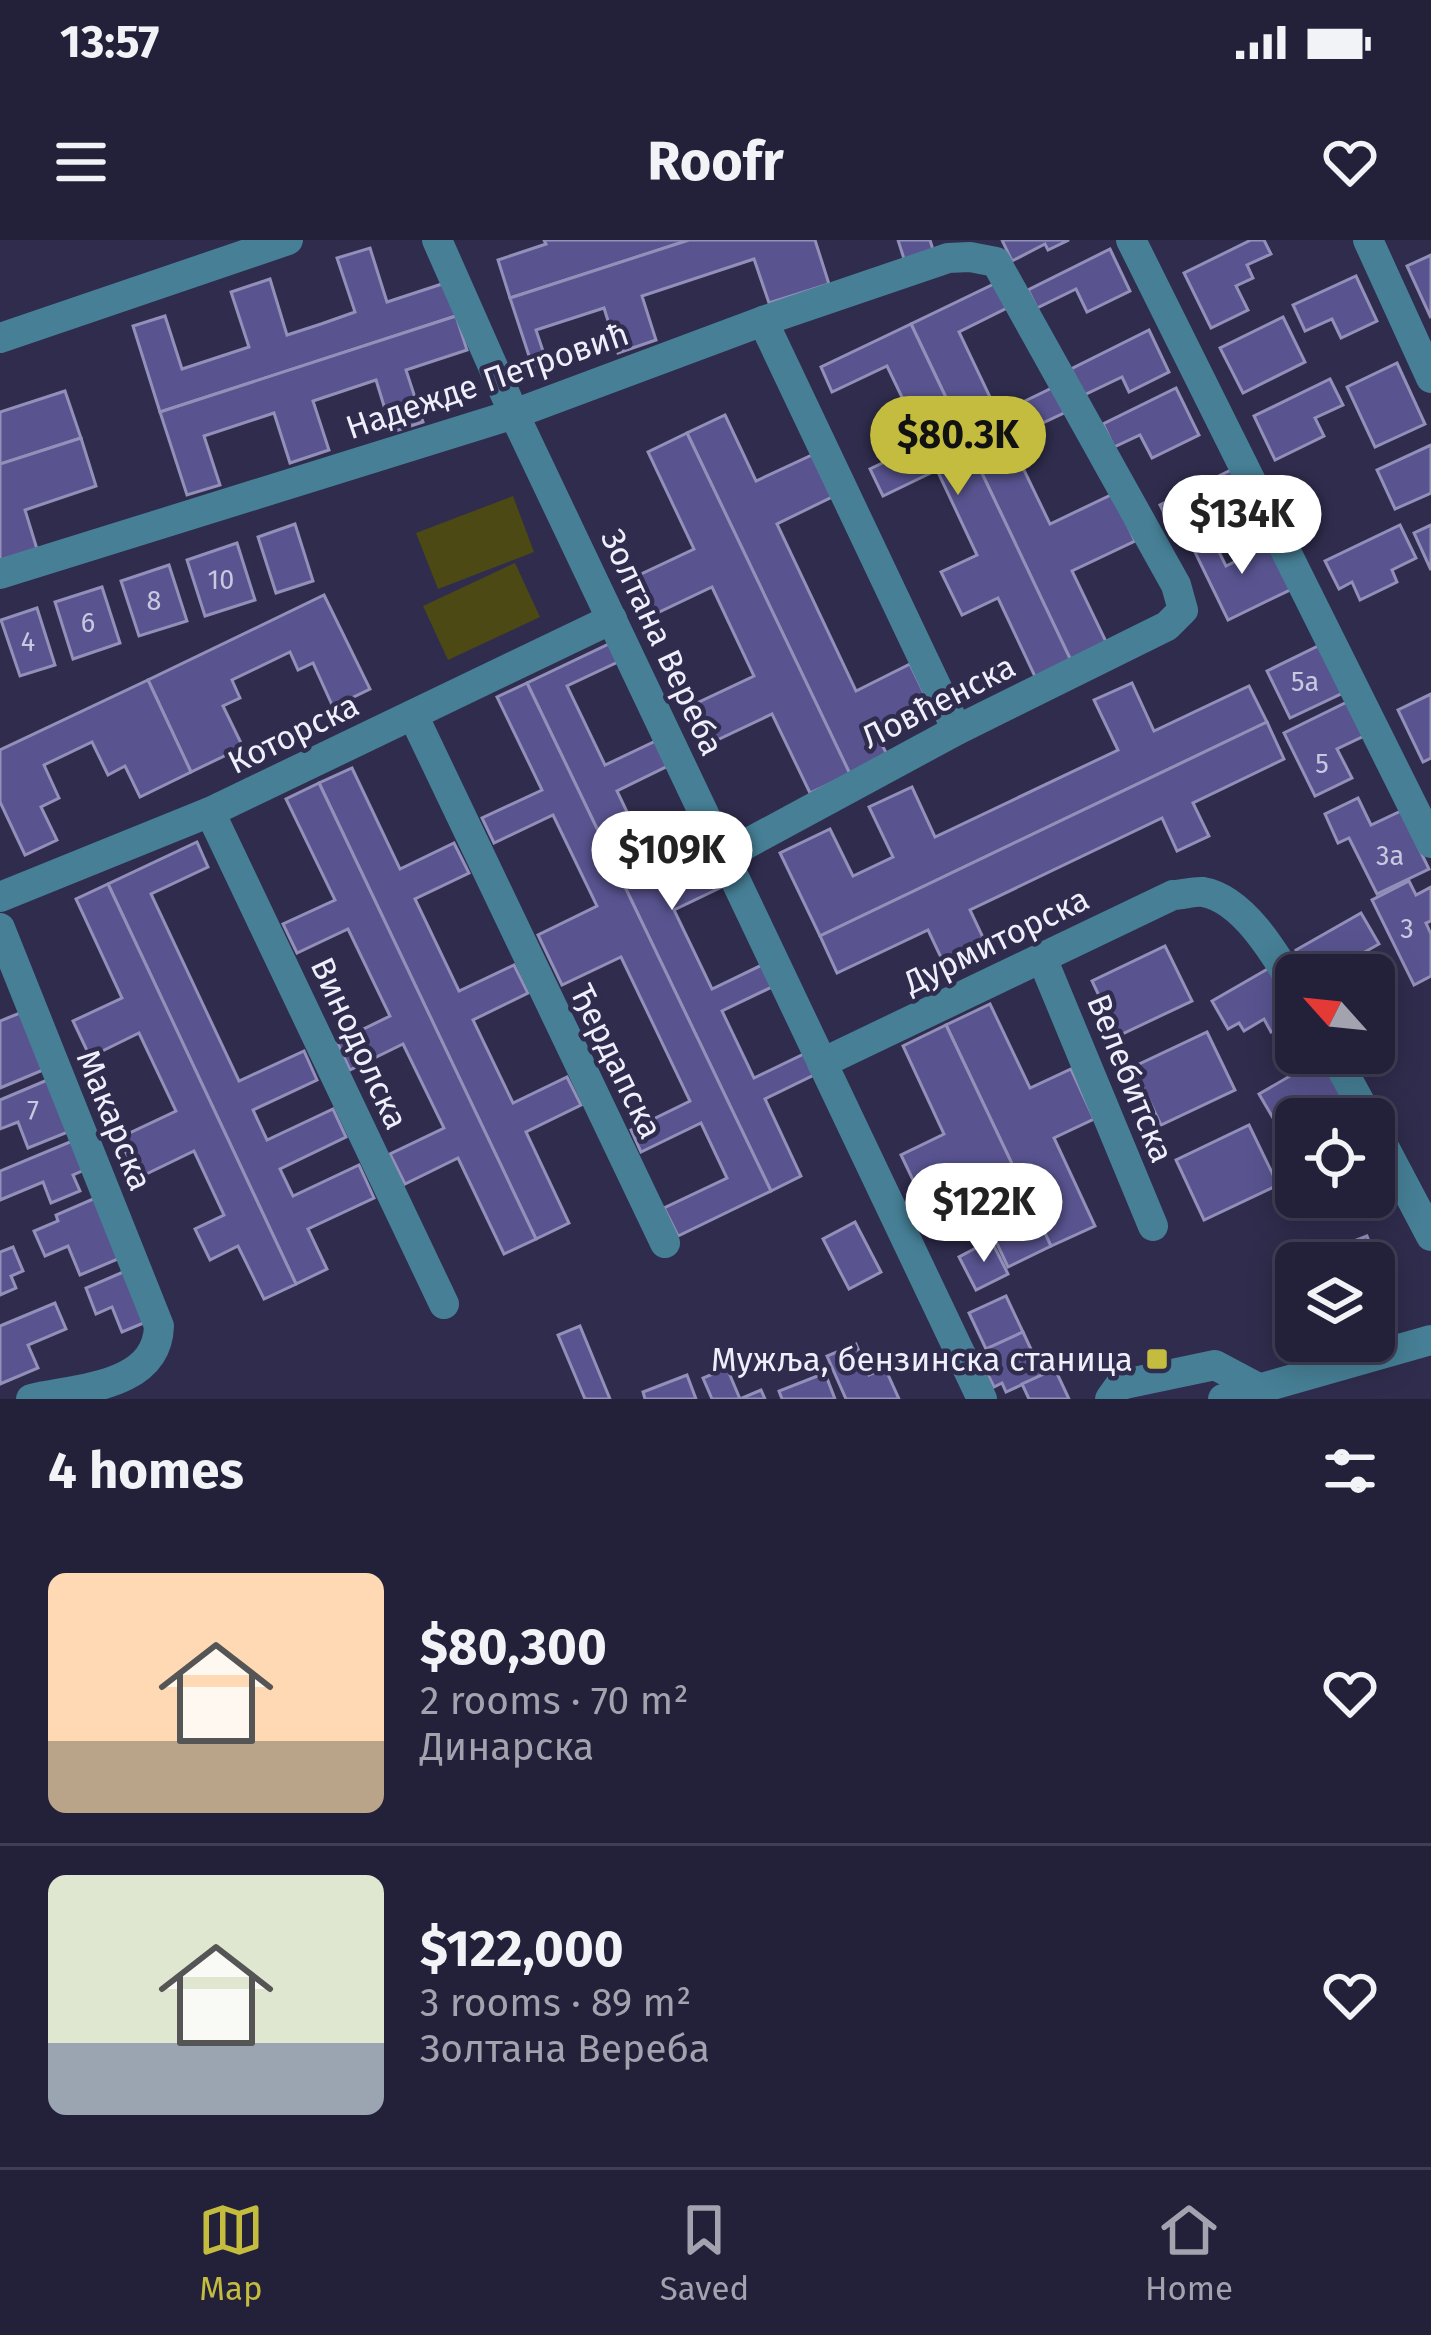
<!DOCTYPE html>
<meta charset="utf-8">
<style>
body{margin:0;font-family:"Fira Sans",sans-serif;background:#2f2e45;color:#f1f3f6;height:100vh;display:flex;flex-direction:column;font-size:45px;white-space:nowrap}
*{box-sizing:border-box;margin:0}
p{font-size:39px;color:#a3a3af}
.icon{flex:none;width:66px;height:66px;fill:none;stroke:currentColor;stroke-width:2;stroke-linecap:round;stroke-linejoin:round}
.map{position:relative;height:1159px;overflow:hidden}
.sheet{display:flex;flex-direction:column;background:#23213a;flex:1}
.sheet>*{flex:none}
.needle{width:78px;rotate:297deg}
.tools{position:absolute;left:1275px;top:714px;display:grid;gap:24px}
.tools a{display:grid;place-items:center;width:120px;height:120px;border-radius:18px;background:#23213a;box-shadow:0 6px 30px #0003,0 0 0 3px #403e54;font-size:60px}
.price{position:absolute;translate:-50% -102px;padding:0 27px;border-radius:42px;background:#fff;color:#222;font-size:39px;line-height:78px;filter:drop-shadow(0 3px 6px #0008)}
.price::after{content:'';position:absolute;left:50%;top:72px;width:36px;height:27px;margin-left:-18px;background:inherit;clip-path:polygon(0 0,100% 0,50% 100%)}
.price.on{background:#c4bc3e;color:#111}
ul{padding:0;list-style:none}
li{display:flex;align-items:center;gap:36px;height:300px;padding:0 48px}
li+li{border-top:3px solid #403e54}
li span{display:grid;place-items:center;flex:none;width:336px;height:240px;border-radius:18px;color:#555}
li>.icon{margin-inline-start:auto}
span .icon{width:144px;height:144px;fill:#fffc;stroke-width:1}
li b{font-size:51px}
h2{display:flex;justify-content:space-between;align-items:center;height:144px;padding:0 48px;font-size:51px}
.status{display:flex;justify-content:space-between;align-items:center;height:84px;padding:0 60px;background:#23213a;direction:ltr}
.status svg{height:33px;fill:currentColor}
header{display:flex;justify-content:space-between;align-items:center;height:156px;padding:0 48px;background:#23213a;font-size:54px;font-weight:700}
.tab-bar{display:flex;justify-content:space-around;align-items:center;height:168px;border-top:3px solid #403e54;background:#23213a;font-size:33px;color:#a3a3af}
.tab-bar a{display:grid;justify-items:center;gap:6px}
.tab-bar .on{color:#c4bc3e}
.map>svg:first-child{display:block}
</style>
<div class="status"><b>13:57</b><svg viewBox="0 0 49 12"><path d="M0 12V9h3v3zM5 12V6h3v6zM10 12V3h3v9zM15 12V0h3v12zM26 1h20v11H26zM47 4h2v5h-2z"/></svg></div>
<header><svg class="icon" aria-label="menu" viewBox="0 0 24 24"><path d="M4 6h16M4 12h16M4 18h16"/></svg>Roofr<svg class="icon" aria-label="heart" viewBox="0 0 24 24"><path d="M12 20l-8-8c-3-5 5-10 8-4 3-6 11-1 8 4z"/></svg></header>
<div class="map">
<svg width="1431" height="1159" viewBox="0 0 1431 1159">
<rect width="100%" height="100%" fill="#2f2c4d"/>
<g fill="#4c4915">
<path d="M513,256L534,312L438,349L416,293Z"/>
<path d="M515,323L540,377L448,420L423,366Z"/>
</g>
<g fill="#595490" stroke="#9290b9" stroke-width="3">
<path d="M544,0H689L510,58L498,20L546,4Z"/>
<path d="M689,0H815L829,44L769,63L754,19L642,56L656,100L618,113L604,68L536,90L547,123L533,128L510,58Z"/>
<path d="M898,0H930L934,13L905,22Z"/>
<path d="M1002,0H1069L1048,10L1045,4L1012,21Z"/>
<path d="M1251,0H1264L1271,14L1247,25L1253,38L1236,46L1248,70L1211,88L1184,33Z"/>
<path d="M370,8L387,62L445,43L456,76L160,172L133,86L165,76L182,129L249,107L231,52L270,39L287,95L321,84L355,72L337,18Z"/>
<path d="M1110,9L1130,51L1087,72L1076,49L1037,68L1028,50Z"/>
<path d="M1431,15V78L1407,26Z"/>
<path d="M1356,36L1377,81L1341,98L1332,79L1305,91L1293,65Z"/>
<path d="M996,43L1007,68L959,92L998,174L1054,147L1066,172L1009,199L1050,284L1113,254L1135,301L1072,331L1111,412L1075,429L911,84Z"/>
<path d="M456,76L467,110L406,130L423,182L392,192L376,140L313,161L329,210L290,223L274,173L204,196L220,245L187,255L160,172Z"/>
<path d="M1283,77L1305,122L1243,153L1220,108Z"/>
<path d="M911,84L1075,429L1039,445L998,358L962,375L941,332L977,315L937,230L883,256L870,229L924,203L887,126L832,152L821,127Z"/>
<path d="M1149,90L1169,132L1129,152L1122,137L1084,155L1071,129Z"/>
<path d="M1397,123L1425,184L1375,207L1347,147Z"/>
<path d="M1330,139L1343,165L1315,178L1324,196L1275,220L1254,176Z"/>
<path d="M1176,148L1199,195L1152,218L1140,195L1114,207L1103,184Z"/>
<path d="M65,151L81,198L0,224V172Z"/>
<path d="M725,175L756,241L812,215L832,257L777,284L856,451L910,424L930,465L875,492L888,516L850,534L687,193Z"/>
<path d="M687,193L850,534L810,553L772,474L715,501L697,463L754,436L712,347L655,374L637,336L694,309L648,212Z"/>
<path d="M81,198L96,246L25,270L37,309L0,321V224Z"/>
<path d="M1431,205V253L1395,269L1377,230Z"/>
<path d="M1233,229L1249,261L1176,297L1160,265Z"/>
<path d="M295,284L313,341L276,353L258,297Z"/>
<path d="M1400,285L1416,318L1392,330L1397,342L1360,360L1352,342L1339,349L1325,321Z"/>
<path d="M1431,285V330L1414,293Z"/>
<path d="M1210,294L1226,326L1270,304L1292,349L1228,380L1191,304Z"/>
<path d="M237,303L255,360L205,376L187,320Z"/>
<path d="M169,325L187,381L139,396L121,341Z"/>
<path d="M102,347L120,403L73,419L55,362Z"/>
<path d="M324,355L370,449L333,467L313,423L298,430L290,412L232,440L240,458L223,466L243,507L191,532L148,440Z"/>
<path d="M37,368L55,425L20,436L1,380Z"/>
<path d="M613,402L622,420L567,446L605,525L662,498L674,523L617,551L660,641L714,615L728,644L674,670L712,749L766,723L776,745L722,771L754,838L808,812L818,833L765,859L801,936L771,951L527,443Z"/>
<path d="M1320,405L1343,453L1290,478L1267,431Z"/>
<path d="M148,440L191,532L140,557L125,526L108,535L92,502L44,525L59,558L41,567L57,600L25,615L0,562V510Z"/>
<path d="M527,443L771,951L678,996L664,968L727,938L701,883L641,912L631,890L690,861L621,717L562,745L538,695L597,666L553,575L494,603L482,578L542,550L497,457Z"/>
<path d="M1132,443L1154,491L1249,446L1267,482L820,696L780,613L830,589L853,636L893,617L869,567L912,547L935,597L1118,510L1094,460Z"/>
<path d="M1431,454V518L1423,522L1398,470Z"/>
<path d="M1347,462L1364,496L1337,509L1352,538L1315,556L1284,493Z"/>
<path d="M1267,482L1284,519L1193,563L1209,596L1177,611L1162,578L970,670L988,708L946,728L928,690L837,733L820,696Z"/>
<path d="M352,528L400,629L454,603L469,633L415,659L459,751L514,725L528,753L473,780L513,863L567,837L581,865L526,892L569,983L536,999L319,543Z"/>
<path d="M319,543L536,999L504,1014L458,918L405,944L390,914L444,888L403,804L350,830L337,802L390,776L348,689L297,713L283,684L335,660L286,559Z"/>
<path d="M1358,558L1371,585L1401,571L1429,629L1377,654L1349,598L1338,603L1325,574Z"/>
<path d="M197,602L208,627L151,654L239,841L304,811L317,840L253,870L267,900L333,869L346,897L280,929L293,956L359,925L374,958L308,989L327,1029L296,1044L108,644Z"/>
<path d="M1409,641L1416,655L1431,647V681L1426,683L1431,694V736L1414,745L1372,660Z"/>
<path d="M108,644L296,1044L264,1059L238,1006L210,1020L195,989L224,975L194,911L138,938L119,898L176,871L139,793L90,817L73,781L122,758L76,659Z"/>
<path d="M1361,673L1379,704L1347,722L1355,735H1310L1296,710Z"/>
<path d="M1165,706L1192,761L1118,796L1092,741Z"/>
<path d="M1271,727L1296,771V778L1271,792L1264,779L1244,791L1239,783L1228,789L1212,761Z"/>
<path d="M990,764L1030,848L1071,829L1094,879L1054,898L1095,986L1051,1006L946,785Z"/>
<path d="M25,771L48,828L0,848V781Z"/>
<path d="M946,785L1051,1006L1008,1027L967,940L923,961L901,915L944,894L903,806Z"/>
<path d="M1207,792L1235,850L1161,885L1133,827Z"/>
<path d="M1321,818L1352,871L1338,879H1296V903L1290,907L1259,854Z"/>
<path d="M52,838L73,890L28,908L18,882L0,889V860Z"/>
<path d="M1249,885L1278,945L1204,980L1176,920Z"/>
<path d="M77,899L89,928L73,935L80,951L51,963L43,942L0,960V931Z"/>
<path d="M100,956L125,1016L80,1035L68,1006L45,1016L34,991L58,981L56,975Z"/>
<path d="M855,982L881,1032L849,1049L823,999Z"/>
<path d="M1367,996L1389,1053L1374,1059V1023H1330L1325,1012Z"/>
<path d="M991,1000L1008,1034L976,1050L959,1017Z"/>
<path d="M13,1007L23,1031L11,1036L16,1048L0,1055V1012Z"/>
<path d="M130,1029L151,1080L122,1092L112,1067L96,1074L86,1048Z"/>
<path d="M1006,1056L1023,1092L986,1109L969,1073Z"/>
<path d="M55,1063L66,1089L28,1105L38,1128L0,1144V1086Z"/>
<path d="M580,1086L610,1159H585L558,1095Z"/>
<path d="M1023,1092L1043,1135L1006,1152L1002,1143L994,1147L980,1119L989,1115L986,1109Z"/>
<path d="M856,1104L869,1135L885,1128L899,1159H846L827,1116Z"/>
<path d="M727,1128L740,1159L761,1150L765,1159H712L703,1138Z"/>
<path d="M1055,1129L1069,1159H1029L1022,1144Z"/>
<path d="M825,1133L835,1159H782L779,1151Z"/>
<path d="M687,1135L696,1159H645L643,1152Z"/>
</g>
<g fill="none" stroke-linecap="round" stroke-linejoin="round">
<g stroke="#467f96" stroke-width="30">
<path d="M437,0L514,174L982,1159"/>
<path d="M1131,0L1431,603"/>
<path d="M1368,0L1431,138"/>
<path d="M763,81L957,490"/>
<path d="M0,98L288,0"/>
<path d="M0,334L514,174L763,81L948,18L970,17L996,22L1176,345L1183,370L1167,386L957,490L724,616"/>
<path d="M413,475L665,1003"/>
<path d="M210,572L444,1064"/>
<path d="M0,657L210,572L612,379"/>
<path d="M0,688L159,1086C157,1148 77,1148 31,1159"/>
<path d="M1042,718L1153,986"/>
<path d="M1333,813L1369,879"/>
<path d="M822,823L1173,655C1182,655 1194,651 1203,652C1244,659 1277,717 1296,749"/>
<path d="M1374,888L1431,996"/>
<path d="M1110,1159L1120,1145L1215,1125L1262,1150"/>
<path d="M1223,1159L1431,1100"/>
</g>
</g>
<rect fill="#c4bc3e" stroke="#2f2c4d" stroke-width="4.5" x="1145" y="1107" width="24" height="24" rx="6"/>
<g text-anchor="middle" stroke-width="9" stroke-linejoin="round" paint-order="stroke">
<g font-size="27" fill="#cac8e1">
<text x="221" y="349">10</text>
<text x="154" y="370">8</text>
<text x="88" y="392">6</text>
<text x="28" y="411">4</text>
<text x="1305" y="451">5a</text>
<text x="1322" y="533">5</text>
<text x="1390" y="625">3a</text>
<text x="1407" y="698">3</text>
<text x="33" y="880">7</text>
</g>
<g font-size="33" fill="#efeffc" stroke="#2f2c4d">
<text transform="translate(487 140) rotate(-19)" y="12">Надежде Петровић</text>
<text transform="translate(663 402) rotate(65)" y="12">Золтана Вереба</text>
<text transform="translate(938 461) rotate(-27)" y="12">Ловћенска</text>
<text transform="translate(293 493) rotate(-26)" y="12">Которска</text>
<text transform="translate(996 700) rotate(-26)" y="12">Дурмиторска</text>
<text transform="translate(360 803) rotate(65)" y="12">Винодолска</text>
<text transform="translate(617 821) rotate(64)" y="12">Ђердапска</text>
<text transform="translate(1131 838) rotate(68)" y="12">Велебитска</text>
<text transform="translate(115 880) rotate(68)" y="12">Макарска</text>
</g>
<g font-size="33" fill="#efeffc" stroke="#2f2c4d" text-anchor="end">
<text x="1133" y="1131">Мужља, бензинска станица</text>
</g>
</g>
</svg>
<div class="tools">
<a><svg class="needle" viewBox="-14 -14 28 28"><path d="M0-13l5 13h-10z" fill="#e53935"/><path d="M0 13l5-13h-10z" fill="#a3a3af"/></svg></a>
<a><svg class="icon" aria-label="locate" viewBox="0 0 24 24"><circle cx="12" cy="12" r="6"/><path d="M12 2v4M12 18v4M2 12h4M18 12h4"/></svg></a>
<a><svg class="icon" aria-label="layers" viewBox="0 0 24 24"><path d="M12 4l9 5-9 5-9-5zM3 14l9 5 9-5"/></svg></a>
</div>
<b class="price on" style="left:958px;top:258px">$80.3K</b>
<b class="price" style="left:1242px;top:337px">$134K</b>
<b class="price" style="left:672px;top:673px">$109K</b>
<b class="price" style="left:984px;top:1025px">$122K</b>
</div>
<section class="sheet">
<h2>4 homes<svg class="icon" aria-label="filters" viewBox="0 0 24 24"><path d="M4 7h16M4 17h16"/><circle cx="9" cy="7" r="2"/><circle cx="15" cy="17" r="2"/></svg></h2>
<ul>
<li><span style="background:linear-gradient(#ffd9b3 70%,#b9a48a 0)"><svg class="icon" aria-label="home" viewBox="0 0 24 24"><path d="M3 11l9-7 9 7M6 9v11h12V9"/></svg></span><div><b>$80,300</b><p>2 rooms · 70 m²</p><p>Динарска</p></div><svg class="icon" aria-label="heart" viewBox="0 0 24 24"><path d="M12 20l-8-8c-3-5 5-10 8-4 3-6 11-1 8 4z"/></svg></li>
<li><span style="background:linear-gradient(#dfe7d0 70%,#9aa5b1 0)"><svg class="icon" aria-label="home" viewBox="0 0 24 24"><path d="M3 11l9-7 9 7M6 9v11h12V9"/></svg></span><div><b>$122,000</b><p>3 rooms · 89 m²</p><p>Золтана Вереба</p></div><svg class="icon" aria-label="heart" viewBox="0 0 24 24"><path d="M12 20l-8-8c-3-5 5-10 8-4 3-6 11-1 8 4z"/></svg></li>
</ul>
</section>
<nav class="tab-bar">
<a class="on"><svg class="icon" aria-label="map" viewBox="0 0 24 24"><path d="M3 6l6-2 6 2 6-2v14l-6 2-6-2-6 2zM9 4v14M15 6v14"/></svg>Map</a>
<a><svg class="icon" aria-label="saved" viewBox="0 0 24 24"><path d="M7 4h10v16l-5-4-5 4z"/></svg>Saved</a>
<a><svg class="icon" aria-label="home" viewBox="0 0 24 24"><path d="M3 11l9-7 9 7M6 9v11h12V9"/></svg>Home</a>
</nav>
